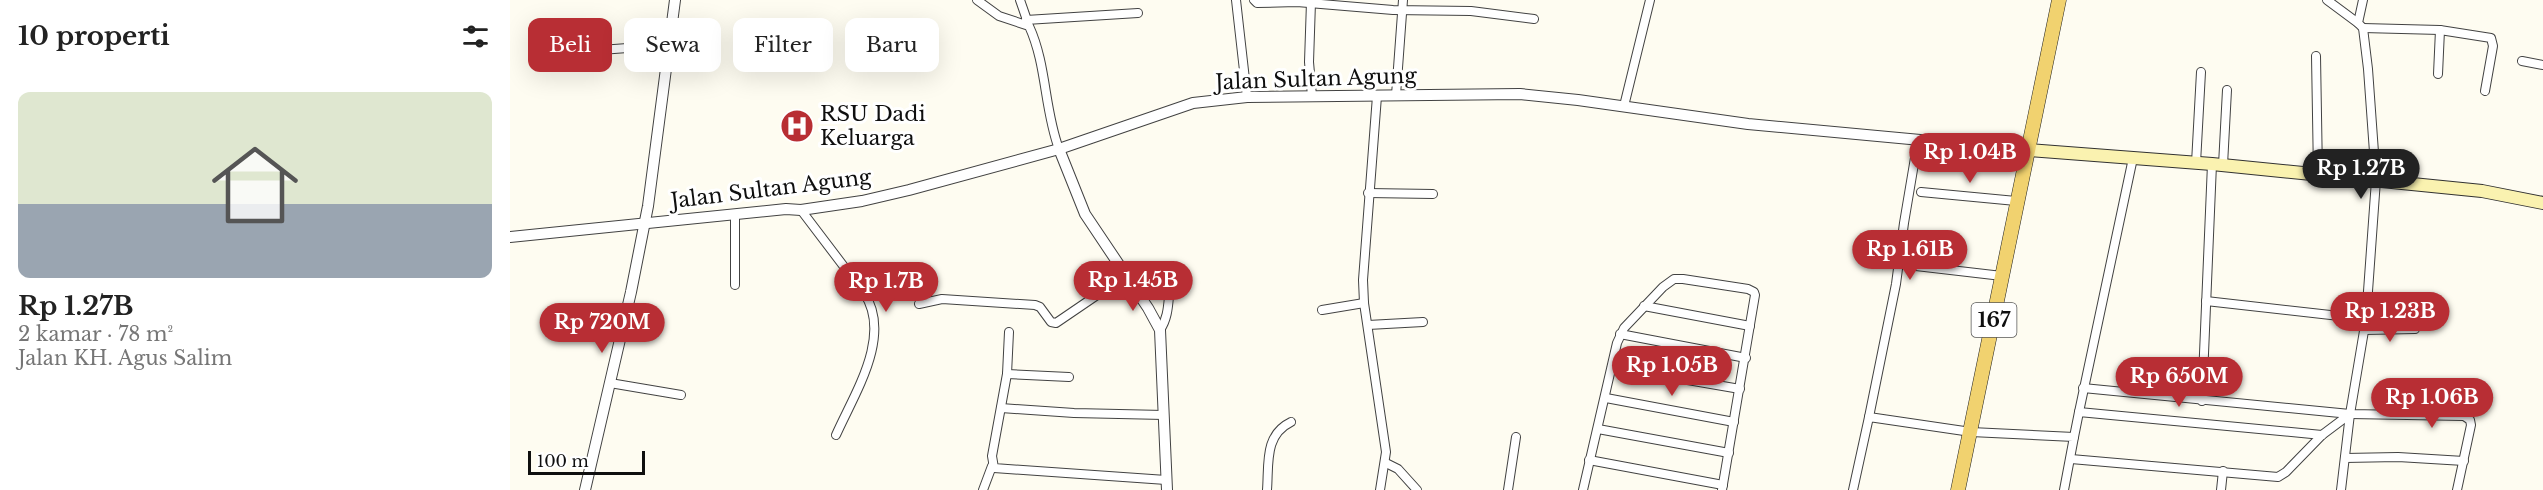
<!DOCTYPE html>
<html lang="id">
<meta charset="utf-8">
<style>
body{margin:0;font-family:"Libre Baskerville",serif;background:#f6f6f6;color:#222;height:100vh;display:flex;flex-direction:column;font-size:22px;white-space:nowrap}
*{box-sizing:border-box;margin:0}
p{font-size:20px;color:#767676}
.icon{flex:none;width:33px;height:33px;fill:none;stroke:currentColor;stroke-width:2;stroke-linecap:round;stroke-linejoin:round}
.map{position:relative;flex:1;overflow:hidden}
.details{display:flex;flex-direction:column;background:#fff;width:510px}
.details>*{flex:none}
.top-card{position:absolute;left:18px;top:18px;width:570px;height:54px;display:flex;gap:12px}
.scale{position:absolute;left:18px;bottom:15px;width:117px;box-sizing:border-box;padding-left:6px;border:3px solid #0f0f0f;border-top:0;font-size:16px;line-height:21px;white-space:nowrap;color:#0f0f0f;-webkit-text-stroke:4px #fff;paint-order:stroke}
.price{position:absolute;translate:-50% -51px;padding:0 14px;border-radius:21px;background:#b82e34;color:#fff;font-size:20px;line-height:39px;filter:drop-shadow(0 2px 3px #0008)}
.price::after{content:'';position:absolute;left:50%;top:36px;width:18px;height:14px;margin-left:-9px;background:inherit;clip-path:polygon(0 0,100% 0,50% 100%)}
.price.selected{background:#222;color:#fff}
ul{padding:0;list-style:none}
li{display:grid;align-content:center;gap:12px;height:318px;padding:0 18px}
li span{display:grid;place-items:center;height:186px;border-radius:12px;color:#555}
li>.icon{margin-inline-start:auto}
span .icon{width:108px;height:108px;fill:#fffc;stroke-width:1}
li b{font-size:26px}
h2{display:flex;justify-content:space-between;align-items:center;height:72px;padding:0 18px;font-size:26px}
.chip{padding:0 21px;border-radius:12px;background:#fff;box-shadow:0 6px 24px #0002;font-size:21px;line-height:54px}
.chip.selected{background:#b82e34;color:#fff}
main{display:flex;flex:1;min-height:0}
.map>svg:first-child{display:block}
</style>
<main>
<section class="details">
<h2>10 properti<svg class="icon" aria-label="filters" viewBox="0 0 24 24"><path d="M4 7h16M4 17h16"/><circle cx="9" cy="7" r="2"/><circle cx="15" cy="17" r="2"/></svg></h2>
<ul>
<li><span style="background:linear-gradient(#dfe7d0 60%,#9aa5b1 0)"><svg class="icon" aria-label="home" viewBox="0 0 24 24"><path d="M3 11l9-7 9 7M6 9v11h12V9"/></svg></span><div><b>Rp 1.27B</b><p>2 kamar · 78 m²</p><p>Jalan KH. Agus Salim</p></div></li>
</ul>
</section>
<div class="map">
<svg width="2033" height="490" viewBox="0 0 2033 490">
<rect width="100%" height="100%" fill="#fefcf1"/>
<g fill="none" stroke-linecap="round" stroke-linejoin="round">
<defs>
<g id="minor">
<path d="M467,0L489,16L519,26C537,65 534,109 549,149"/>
<path d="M510,0L518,23"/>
<path d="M726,0L737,97"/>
<path d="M744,0L747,3L787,2L883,10L961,11L1024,19"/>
<path d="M1817,0L1848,23"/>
<path d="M801,2L799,62L802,96"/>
<path d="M516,20L628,13"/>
<path d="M1853,28L1930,30L1981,38L1983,46L1975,91"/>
<path d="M50,53L158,45"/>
<path d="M1806,56L1808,174"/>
<path d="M2012,61L2033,65"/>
<path d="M1928,74L1930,30"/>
<path d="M886,95L893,0"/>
<path d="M867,96L853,280L854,303L876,452L870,490"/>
<path d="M1114,106L1140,0"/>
<path d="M1686,163L1691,72"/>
<path d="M1713,165L1717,90"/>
<path d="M1411,192L1506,201"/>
<path d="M858,193L923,194"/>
<path d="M291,210L354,293C383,336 344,394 326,435"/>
<path d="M1406,266L1492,276"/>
<path d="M225,285V214"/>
<path d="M1696,301L1856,319"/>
<path d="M409,304L432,299L525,305L530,307L541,322L546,323L615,276"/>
<path d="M1134,306L1240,326"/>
<path d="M812,310L854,303"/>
<path d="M858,325L913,322"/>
<path d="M650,330C661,314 657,295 662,277"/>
<path d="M1854,330L1905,329"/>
<path d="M499,332L497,374L482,456L484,468L656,480"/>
<path d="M1110,334L1236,358"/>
<path d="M1102,367L1230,389"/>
<path d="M497,374L559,377"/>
<path d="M100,383L171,395"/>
<path d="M1573,388L1840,414L1954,416L1960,420L1961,425L1947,490"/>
<path d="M1096,398L1224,422"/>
<path d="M1692,401L1702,164"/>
<path d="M491,408L564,413L654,415"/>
<path d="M1569,412L1623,158"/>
<path d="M1359,417L1386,284L1394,223L1408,140"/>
<path d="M1088,429L1219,453"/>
<path d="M1564,437L1569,412L1812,435"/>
<path d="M1835,458L1888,457L1954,461"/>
<path d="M1561,459L1768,477L1776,472L1812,435L1840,414"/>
<path d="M1079,460L1213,485"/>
<path d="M876,463L888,469L907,490"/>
<path d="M473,490L482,466"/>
<path d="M757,490C759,464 754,435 781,422"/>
<path d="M998,490L1006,437"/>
<path d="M1073,490L1107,343L1114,328L1153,287L1164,279H1173L1238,289L1244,292L1245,295L1212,490"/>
<path d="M1343,490L1359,417L1461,432L1564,437L1554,490"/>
<path d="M1711,490L1713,471"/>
<path d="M1831,490L1840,414L1856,319L1866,180L1858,69L1853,28L1848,23L1853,0"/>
</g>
<g id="tertiary">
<path d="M549,149L575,214L638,308L650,330L657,490"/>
<path d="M0,237L276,209L291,210L352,201L399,190L549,149L683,103L737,97L1010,94L1068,100L1238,124L1518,150"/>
<path d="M75,490L121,292L138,206L165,0"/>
</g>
<path id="secondary" d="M1518,150L1702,164L1972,191L2033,203"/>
<path id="primary" d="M1448,490L1549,0"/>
</defs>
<use href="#minor" stroke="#424242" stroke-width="10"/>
<use href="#tertiary" stroke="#424242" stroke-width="12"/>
<use href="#secondary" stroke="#313131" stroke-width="14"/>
<use href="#primary" stroke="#202020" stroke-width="15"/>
<use href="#minor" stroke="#fff" stroke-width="8"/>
<use href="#tertiary" stroke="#fff" stroke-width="10"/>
<use href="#secondary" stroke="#faf2b0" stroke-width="12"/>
<use href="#primary" stroke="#f1d26f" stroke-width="14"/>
</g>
<defs>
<symbol id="hospital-disc" viewBox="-11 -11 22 22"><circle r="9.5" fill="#b82e34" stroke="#fff"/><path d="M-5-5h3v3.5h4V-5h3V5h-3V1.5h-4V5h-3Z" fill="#fff"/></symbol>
</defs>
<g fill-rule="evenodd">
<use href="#hospital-disc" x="268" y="107" width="38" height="38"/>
</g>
<g text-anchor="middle" stroke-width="6" stroke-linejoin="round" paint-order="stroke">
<rect fill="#fff" stroke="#575757" stroke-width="1.5" x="1461.5" y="303" width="45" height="34" rx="4.5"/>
<g font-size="20" font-weight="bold" fill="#0f0f0f">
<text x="1484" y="327">167</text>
</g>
<g font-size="21" fill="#0f0f0f" stroke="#fff">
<text transform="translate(806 79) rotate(-2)" y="7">Jalan Sultan Agung</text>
<text transform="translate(261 189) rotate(-7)" y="7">Jalan Sultan Agung</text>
</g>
<g font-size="21" fill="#0f0f0f" stroke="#fff" text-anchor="start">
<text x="310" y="121">RSU Dadi<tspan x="310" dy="24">Keluarga</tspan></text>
</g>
</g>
</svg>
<div class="scale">100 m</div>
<b class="price" style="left:1460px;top:184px">Rp 1.04B</b>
<b class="price selected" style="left:1851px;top:200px">Rp 1.27B</b>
<b class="price" style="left:1400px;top:281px">Rp 1.61B</b>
<b class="price" style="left:623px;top:312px">Rp 1.45B</b>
<b class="price" style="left:376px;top:313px">Rp 1.7B</b>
<b class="price" style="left:1880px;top:343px">Rp 1.23B</b>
<b class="price" style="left:92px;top:354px">Rp 720M</b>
<b class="price" style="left:1162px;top:397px">Rp 1.05B</b>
<b class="price" style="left:1669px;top:408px">Rp 650M</b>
<b class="price" style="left:1922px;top:429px">Rp 1.06B</b>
<div class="top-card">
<a class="chip selected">Beli</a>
<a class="chip">Sewa</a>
<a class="chip">Filter</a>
<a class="chip">Baru</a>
</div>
</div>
</main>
